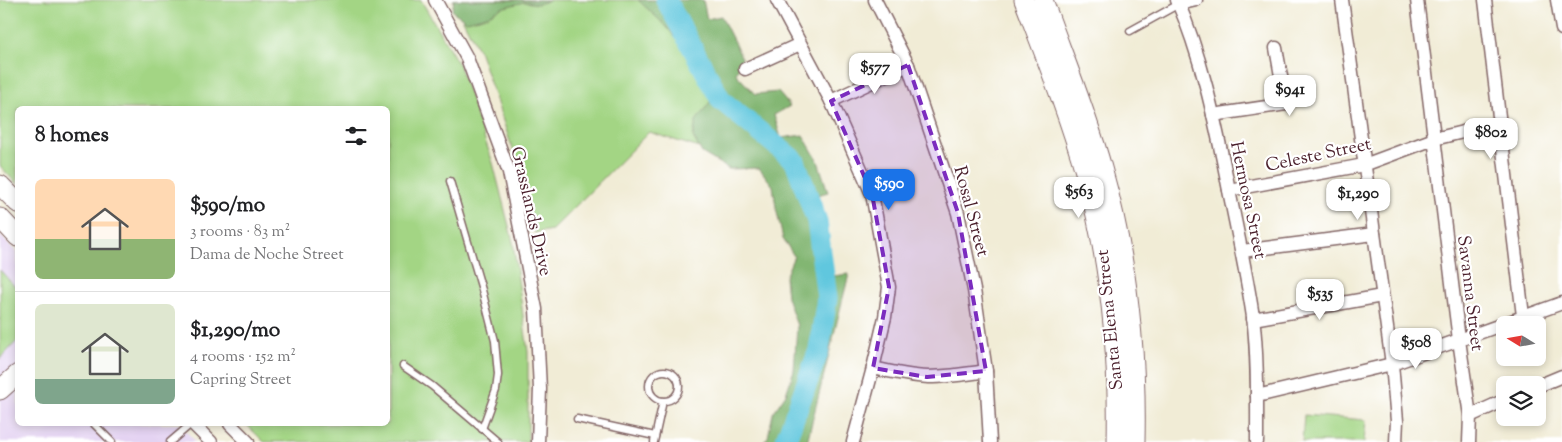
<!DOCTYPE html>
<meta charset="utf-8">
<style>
body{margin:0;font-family:"Sorts Mill Goudy",serif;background:#f6f6f6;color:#202124;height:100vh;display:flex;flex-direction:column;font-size:19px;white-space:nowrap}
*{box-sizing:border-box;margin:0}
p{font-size:16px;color:#757577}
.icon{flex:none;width:28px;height:28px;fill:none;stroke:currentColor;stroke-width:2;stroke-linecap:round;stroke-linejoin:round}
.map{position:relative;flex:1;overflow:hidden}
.sheet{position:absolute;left:15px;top:106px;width:375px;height:320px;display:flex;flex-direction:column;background:#fff;border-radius:8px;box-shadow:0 2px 8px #0003}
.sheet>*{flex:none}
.needle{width:32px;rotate:281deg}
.controls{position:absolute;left:1496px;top:316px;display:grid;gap:10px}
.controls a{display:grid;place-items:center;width:50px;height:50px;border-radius:8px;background:#fff;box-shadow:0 2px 8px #0003;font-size:25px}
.price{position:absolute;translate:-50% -42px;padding:0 11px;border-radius:10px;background:#fff;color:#222;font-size:16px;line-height:32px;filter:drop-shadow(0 1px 2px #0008)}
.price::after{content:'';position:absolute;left:50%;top:30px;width:15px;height:11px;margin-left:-8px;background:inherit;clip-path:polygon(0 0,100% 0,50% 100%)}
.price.on{background:#1a73e8;color:#fff}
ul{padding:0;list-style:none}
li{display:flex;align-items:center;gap:15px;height:125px;padding:0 20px}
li+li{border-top:1px solid #e0e0e0}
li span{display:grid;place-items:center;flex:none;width:140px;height:100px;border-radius:8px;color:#555}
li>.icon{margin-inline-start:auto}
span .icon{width:60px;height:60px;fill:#fffc;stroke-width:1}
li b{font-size:21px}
h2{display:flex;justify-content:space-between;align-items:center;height:60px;padding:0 20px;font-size:21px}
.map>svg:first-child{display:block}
</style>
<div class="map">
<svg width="1562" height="442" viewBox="0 0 1562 442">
<rect width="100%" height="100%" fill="#fff"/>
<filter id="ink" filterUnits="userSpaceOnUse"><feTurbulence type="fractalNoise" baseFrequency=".02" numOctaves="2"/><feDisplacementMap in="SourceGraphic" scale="10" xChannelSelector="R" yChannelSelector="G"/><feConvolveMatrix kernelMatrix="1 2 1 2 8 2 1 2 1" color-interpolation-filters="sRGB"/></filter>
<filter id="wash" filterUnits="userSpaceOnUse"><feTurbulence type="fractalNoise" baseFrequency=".0096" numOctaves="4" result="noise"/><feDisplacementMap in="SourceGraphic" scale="20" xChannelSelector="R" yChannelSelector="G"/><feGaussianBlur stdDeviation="1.12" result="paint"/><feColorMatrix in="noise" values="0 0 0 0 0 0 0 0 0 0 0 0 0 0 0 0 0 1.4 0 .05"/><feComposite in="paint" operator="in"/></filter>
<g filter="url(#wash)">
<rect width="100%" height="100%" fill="#f1ecd6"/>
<path fill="#e4d3f2" d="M0,235L17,253L18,424H179L195,441L194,442H0Z"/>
<g fill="#a3d584" stroke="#767a58">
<path d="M0,0H421L459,65L493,163L513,242L528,352V442H264L246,424H388V109H18L17,184L0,166Z"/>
<path d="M453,0H665L721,100L737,160L649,132L552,230L535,233L519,168L480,53Z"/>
<path d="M0,270L18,290L17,341L0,359Z"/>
<path d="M1304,415L1366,420L1364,442H1302Z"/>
</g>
<g fill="#82b672" stroke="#666a4e">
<path d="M454,0H550L538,4L524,2L501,8L487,16L467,21L452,11Z"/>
<path d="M638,0H703L707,19L721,16L742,58L736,74L755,94L778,92L790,106L774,115L781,138L803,135L818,161L828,192L817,195L824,220L833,276L849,274L807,442H764L768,437L773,413L786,394L794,370L797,326L787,297L785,277L794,256L783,239L776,208L773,186L759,168L729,169L702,153L693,137L696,121L710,102L713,85L666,26Z"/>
</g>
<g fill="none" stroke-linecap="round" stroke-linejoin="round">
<path stroke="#61c7de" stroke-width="21" d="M666,0L721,100L795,161L817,221L827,298L819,350L785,442"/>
</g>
</g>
<g filter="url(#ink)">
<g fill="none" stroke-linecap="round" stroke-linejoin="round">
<defs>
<g id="lane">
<path d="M1130,31L1179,4"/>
<path d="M450,181L482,290L495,341L498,375L496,390L482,429"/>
<path d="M403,366L432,386L498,442"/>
<circle cx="664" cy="386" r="15"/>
<path d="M577,419L655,436"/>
<path d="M94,424L112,442"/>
<path d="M170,442L191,424"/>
<path d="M654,442L663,401"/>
</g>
<g id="street">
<path d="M435,0L467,58L509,172L536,309L540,389L538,442"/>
<path d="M777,0L831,101L872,194L889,287L885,317L873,368L853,442"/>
<path d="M875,0L908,65L958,213L974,290L986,371L990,442"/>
<path d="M1177,0C1201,55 1214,116 1226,175C1235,222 1246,269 1253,317C1258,356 1257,402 1257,442"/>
<path d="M1342,0L1392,364L1397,421L1396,442"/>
<path d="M1417,0L1459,340L1470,416L1469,442"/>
<path d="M1485,0L1523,316"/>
<path d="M1557,0L1562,29"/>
<path d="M1179,4L1196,0"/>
<path d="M745,69L800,44"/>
<path d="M831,101L908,65"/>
<path d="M1213,115L1286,104L1276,48"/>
<path d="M1229,190L1364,165L1434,139L1500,123"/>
<path d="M1242,251L1374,234"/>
<path d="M1253,319L1382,296"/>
<path d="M873,368C891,372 909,376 928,377C948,377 967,374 986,371"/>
<path d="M1538,386L1562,376"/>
<path d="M1257,396L1392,364L1562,303"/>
<path d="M1470,416L1505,400"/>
<path d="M193,424L211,442"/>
<path d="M230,424L248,442"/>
</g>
<g id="secondary">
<path d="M1024,0C1046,58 1069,116 1086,175C1110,262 1119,353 1117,442"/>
<path d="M1043,0C1063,56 1086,111 1102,168C1127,256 1137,351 1135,442"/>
<path d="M0,185L18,203"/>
<path d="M0,218L18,237"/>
<path d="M0,390L18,374"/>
</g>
</defs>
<use href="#lane" stroke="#846767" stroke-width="9"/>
<use href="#street" stroke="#846767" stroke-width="15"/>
<use href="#secondary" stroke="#846767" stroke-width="21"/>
<use href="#lane" stroke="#fff" stroke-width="6"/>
<use href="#street" stroke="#fff" stroke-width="12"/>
<use href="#secondary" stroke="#fff" stroke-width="19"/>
</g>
</g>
<path fill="#7b2cbf" fill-opacity="0.2" stroke="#7b2cbf" stroke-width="4" stroke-dasharray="10 6" stroke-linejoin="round" d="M908,65L958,213L986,371L927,377L873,368L889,287L872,194L831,101Z"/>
<g text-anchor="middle" stroke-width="4.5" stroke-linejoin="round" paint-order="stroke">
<g font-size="18" fill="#4a1f2b" stroke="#fff">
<text transform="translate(1318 154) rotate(-12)" y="6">Celeste Street</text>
<text transform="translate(1249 200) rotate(78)" y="6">Hermosa Street</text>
<text transform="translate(532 211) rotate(77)" y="6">Grasslands Drive</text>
<text transform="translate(972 211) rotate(75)" y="6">Rosal Street</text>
<text transform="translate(1471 293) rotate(83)" y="6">Savanna Street</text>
<text transform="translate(1109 320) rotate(-96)" y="6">Santa Elena Street</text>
</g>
</g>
</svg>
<div class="controls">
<a><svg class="needle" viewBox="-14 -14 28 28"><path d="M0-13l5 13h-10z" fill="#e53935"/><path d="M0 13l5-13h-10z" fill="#757577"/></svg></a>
<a><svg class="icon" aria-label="layers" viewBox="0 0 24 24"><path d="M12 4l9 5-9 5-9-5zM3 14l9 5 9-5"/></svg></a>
</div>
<b class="price" style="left:875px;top:95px">$577</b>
<b class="price" style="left:1290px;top:117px">$941</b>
<b class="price" style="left:1491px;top:160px">$802</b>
<b class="price on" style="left:889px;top:211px">$590</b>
<b class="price" style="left:1079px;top:219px">$563</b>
<b class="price" style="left:1358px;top:221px">$1,290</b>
<b class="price" style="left:1320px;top:321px">$535</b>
<b class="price" style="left:1416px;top:370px">$508</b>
<section class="sheet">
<h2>8 homes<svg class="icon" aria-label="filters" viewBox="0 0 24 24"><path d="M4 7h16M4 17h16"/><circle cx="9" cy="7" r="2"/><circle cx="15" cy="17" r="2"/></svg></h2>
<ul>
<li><span style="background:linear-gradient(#ffd9b3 60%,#8fb573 0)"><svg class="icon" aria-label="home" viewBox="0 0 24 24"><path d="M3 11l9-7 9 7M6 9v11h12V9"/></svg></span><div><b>$590/mo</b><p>3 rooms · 83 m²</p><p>Dama de Noche Street</p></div></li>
<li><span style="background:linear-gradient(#dfe7d0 75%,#7fa58c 0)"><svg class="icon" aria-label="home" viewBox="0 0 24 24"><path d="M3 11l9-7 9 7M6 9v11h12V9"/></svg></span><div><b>$1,290/mo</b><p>4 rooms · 152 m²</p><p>Capring Street</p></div></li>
</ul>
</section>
</div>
